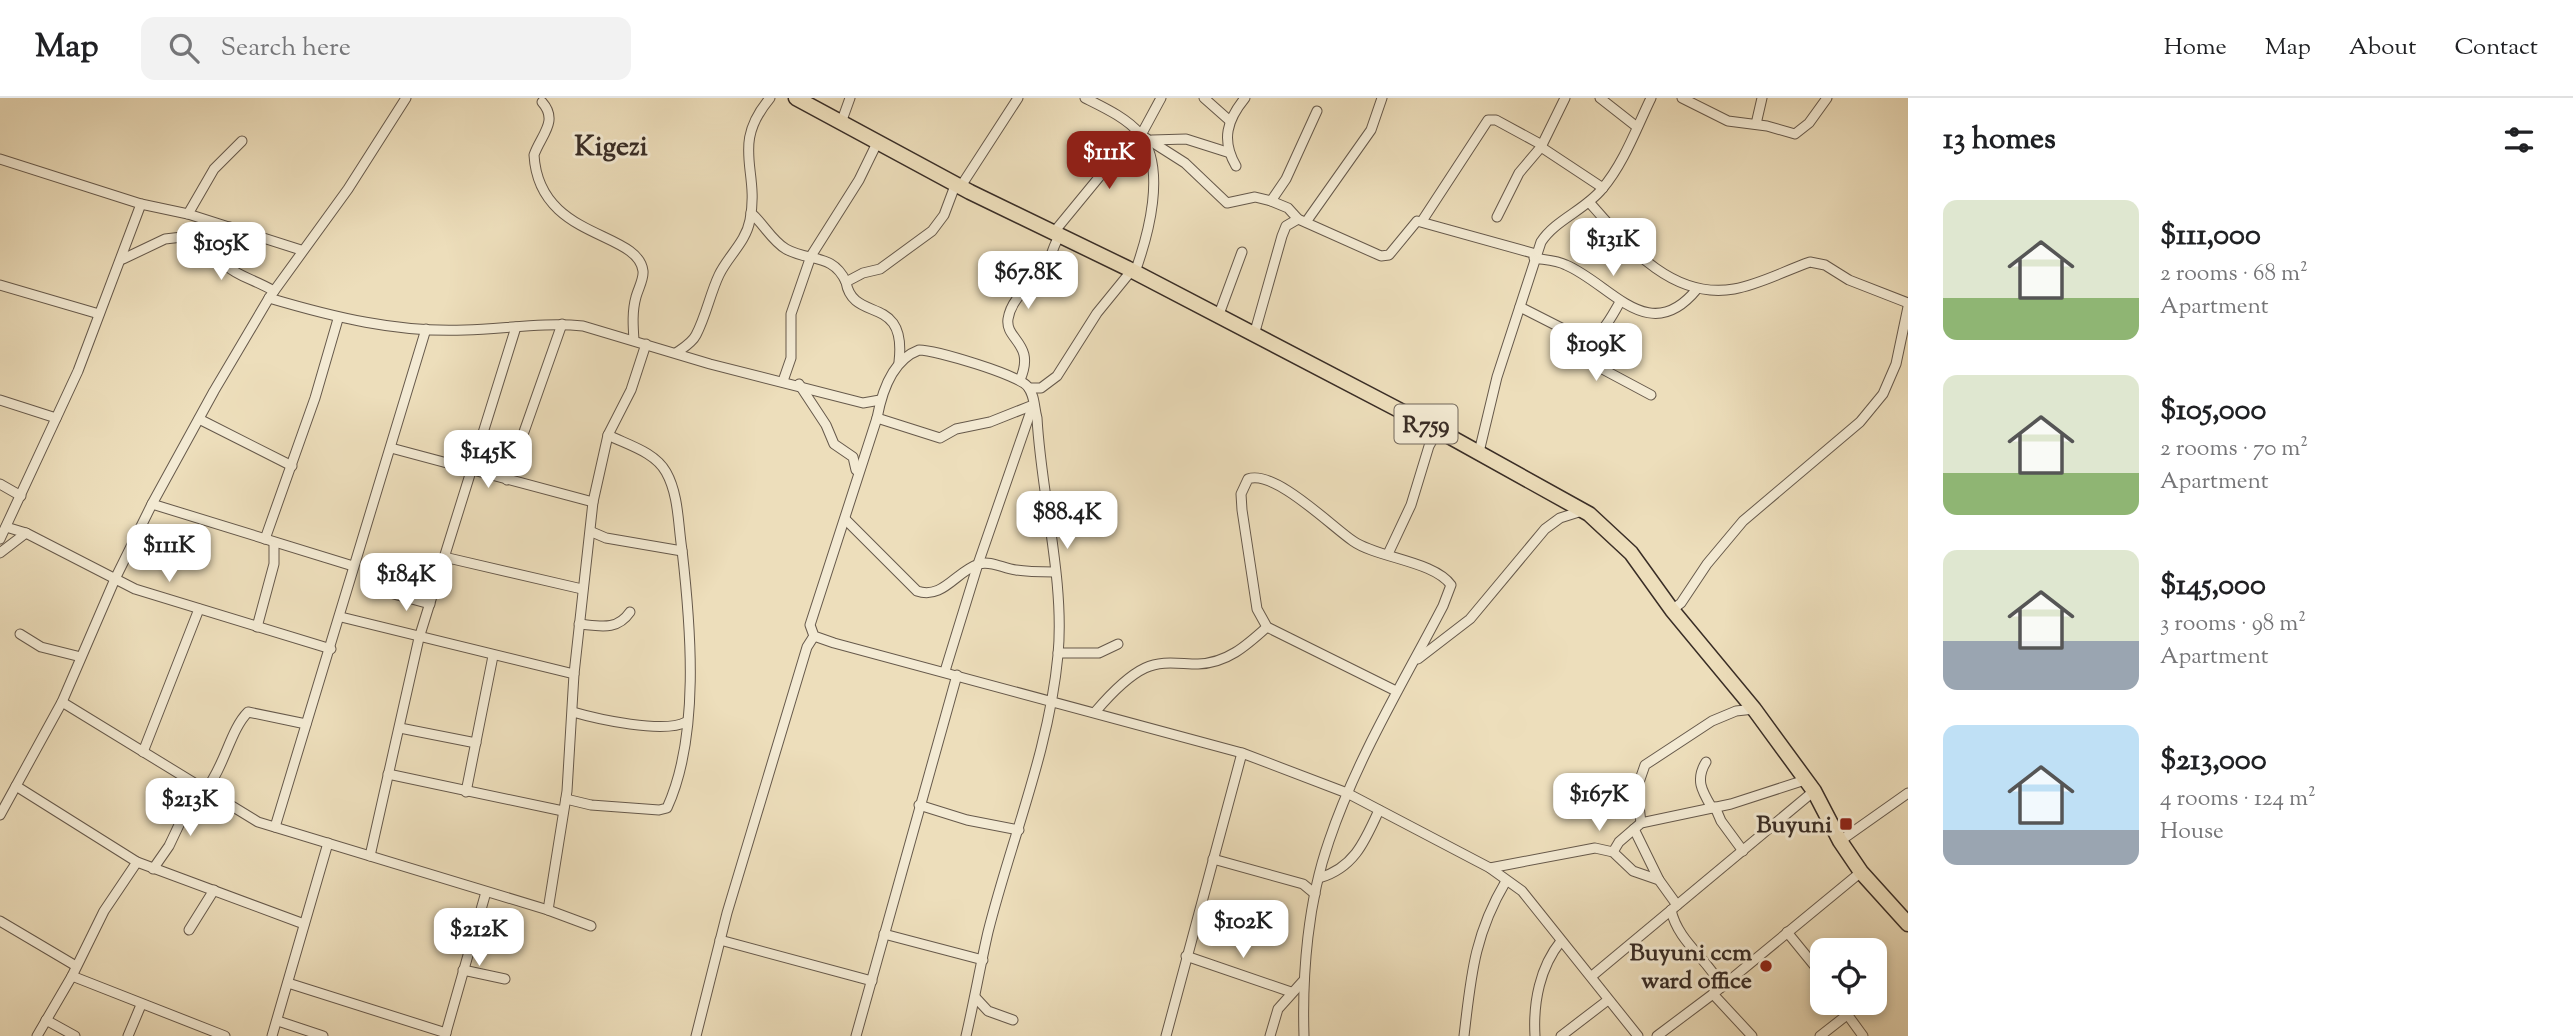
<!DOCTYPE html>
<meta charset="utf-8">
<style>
body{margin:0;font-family:"Sorts Mill Goudy",serif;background:#f2f2f2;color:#202124;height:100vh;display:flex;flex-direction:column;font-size:26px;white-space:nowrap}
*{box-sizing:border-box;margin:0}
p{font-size:23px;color:#757577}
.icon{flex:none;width:38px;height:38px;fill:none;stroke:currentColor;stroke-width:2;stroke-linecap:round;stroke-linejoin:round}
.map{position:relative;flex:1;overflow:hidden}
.drawer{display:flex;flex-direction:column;background:#fff;width:665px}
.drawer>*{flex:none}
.fabs{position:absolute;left:1810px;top:840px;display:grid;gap:14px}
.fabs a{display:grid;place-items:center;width:77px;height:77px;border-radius:14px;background:#fff;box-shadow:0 4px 10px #0003;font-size:35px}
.price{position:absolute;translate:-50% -60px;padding:0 16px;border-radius:14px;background:#fff;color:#222;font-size:23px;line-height:46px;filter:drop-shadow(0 2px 4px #0008)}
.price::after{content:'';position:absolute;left:50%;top:42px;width:21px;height:16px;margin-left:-10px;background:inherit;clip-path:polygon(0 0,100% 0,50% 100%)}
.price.on{background:#8f2418;color:#fff}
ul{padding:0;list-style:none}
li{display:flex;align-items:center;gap:21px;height:175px;padding:0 35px}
li span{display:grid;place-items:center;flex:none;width:196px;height:140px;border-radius:14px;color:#555}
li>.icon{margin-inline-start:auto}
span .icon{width:84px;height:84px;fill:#fffc;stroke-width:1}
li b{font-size:30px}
h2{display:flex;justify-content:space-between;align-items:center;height:84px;padding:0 35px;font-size:30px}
header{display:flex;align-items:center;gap:42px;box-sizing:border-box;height:98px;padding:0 35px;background:#fff;border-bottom:2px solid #e0e0e0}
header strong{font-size:33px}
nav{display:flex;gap:38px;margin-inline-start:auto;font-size:24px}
.search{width:490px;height:63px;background:#f2f2f2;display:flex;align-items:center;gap:18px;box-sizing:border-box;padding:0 24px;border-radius:14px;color:#757577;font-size:26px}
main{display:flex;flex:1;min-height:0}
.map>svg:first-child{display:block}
</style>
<header>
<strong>Map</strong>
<div class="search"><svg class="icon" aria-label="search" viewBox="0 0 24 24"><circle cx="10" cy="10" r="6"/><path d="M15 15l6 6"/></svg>Search here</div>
<nav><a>Home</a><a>Map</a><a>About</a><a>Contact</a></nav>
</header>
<main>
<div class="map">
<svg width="1908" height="938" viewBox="0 0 1908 938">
<rect width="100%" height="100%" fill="#eddebb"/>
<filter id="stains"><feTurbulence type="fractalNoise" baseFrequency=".00286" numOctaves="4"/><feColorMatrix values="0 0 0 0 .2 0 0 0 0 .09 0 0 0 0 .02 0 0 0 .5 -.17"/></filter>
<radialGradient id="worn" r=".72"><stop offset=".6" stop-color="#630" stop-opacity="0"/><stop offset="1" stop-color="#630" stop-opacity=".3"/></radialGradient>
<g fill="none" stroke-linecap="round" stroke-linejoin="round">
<defs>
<g id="minor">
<path d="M1085,0C1103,9 1127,20 1140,36C1167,71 1148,138 1135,174"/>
<path d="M1161,0L1141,37L1185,65L1227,105L1255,99L1271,103L1288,110L1298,121L1381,158L1389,157L1417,123L1536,156"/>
<path d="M1204,0L1230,23"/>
<path d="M1600,0L1637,29"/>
<path d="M1682,0L1728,23L1767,28L1795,36L1809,25L1827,0"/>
<path d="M542,4C559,23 541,37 534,57C539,142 638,132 643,173C644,181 638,191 636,199C632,213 633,228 634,242"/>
<path d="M841,25L850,0"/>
<path d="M1756,26L1762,0"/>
<path d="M1152,42L1186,41L1227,54"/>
<path d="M1541,49L1603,90"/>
<path d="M0,61L141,106L188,116L301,152"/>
<path d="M1236,68C1221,42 1227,22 1245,0"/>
<path d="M961,88L1018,0"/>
<path d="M1271,103L1286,81L1317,13"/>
<path d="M1589,104C1626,146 1671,202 1734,191C1761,186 1784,173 1810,164L1825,167L1849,182L1908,205"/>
<path d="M751,115C763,125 772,143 786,151C809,164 833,155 846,184"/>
<path d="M188,116L214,71L242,43"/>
<path d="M1497,119L1519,75L1541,49L1565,0"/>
<path d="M1422,123L1488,22H1496L1542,47"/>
<path d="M1306,124L1371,32L1382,0"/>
<path d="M1054,134L1137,33"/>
<path d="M208,136C223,179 241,174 274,193"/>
<path d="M1534,160C1545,162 1556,162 1566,167C1611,186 1649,250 1697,191"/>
<path d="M123,161L165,141L208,136L230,129"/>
<path d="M0,187L99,216"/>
<path d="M269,200C333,219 398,235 465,232C504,231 544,224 583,228L710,266L863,305L880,302"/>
<path d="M1520,209L1585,242C1603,238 1611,219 1620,204"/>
<path d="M1218,219L1242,154"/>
<path d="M1254,237L1282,138L1286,128L1298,121"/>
<path d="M1585,242L1586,255L1593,266L1651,297"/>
<path d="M676,255C683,250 692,245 696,237C706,218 710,196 719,177C728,158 746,144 750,122C760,71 730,48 770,0"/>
<path d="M899,264C907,195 853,226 846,184L863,175L880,171L932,133L944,117L956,85"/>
<path d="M1020,282C1036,245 1005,242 1008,221C1012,195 1041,181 1049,162C1053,153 1054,146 1060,137"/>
<path d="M783,283L791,260V216L811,158L859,82L877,45"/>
<path d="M799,286L826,327L834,346L853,359L856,372"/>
<path d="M1029,290H1041L1057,278L1097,215L1132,172"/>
<path d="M0,302L56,320"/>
<path d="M877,320L940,340L956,331L990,324L1033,307"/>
<path d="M199,321L292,368"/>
<path d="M391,350L593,404"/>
<path d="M1479,354L1497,279L1541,144C1555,122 1585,112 1602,91C1624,65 1636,31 1651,0"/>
<path d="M507,382L562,226"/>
<path d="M0,386L21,398"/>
<path d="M152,406L353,468"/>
<path d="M845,421L917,493C943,502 956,473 979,466C991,462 1004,471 1016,472C1028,474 1041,474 1054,474"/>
<path d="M6,429L26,435L135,491L331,551"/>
<path d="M592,434L606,440L682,453"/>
<path d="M0,441L78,273L141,106"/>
<path d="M265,441L315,300L338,221"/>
<path d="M0,455L26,435"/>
<path d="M1388,456L1411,407L1429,348L1438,332"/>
<path d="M444,459L582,491"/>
<path d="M390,495L430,506"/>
<path d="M1672,512L1681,505L1707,466L1743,423L1860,324L1883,296L1896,266L1908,209"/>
<path d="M341,519L574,576"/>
<path d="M579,526C600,528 617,533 630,514"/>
<path d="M257,529L274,466V445"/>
<path d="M20,536L41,549L81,559"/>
<path d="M1058,555H1099L1118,546"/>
<path d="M1418,561L1470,521L1545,431L1560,420L1582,413"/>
<path d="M945,573L978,466L1033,307"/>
<path d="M62,604L258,724L548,812L591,828"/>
<path d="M1096,613C1108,599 1128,578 1145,570C1162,562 1179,566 1198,566C1227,565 1246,548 1267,529"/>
<path d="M573,614C597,621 664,636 686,624"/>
<path d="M400,630L476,645"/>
<path d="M143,654L199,511"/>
<path d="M1706,664C1695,682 1702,693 1712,710"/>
<path d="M388,676L563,713"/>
<path d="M16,688L137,764L304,826"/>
<path d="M205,693C225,668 230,632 248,614L306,626"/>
<path d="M466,694L493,558"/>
<path d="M566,701L591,707L659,712L667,710C700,638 691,530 682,452C678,427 679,397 666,374C655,354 628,347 608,337"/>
<path d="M919,707L967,722L1019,732"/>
<path d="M1715,709L1721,723L1743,753"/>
<path d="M0,717L62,604L115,481L152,406L214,293L269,200L348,91L406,0"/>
<path d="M1641,725L1637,690L1645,667L1712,623L1736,613L1754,611"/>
<path d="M275,729L426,231"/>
<path d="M1634,731L1659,782"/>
<path d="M1840,743L1908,695"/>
<path d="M1613,754L1619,744L1641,725L1731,706L1805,682"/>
<path d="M370,758L419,540L516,229"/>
<path d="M1213,761L1303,786L1315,796"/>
<path d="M1490,770L1595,750L1613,754L1633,773L1659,782L1677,807"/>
<path d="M153,771L169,748L187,710L201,691"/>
<path d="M1319,780C1354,770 1365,743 1379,712"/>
<path d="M548,812L567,693L574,576L593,404L608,337L631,292L646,246"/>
<path d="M1671,812C1678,844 1708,861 1722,889"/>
<path d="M0,823L76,868"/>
<path d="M189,832L214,792"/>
<path d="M1787,834L1822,877"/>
<path d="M884,836L983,862"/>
<path d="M720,842L872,883"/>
<path d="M1186,858L1291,894"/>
<path d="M463,872L505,881"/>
<path d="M72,878L225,938"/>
<path d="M1592,878L1814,693"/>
<path d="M288,885L446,935"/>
<path d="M1713,896L1752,938"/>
<path d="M975,899L988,913L1013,922"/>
<path d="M1839,905L1863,938"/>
<path d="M46,922L75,938"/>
<path d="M278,923L323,938"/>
<path d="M37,938L72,878L104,813L137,764"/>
<path d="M128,938L141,907"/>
<path d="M272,938L328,745"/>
<path d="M445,938L486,794"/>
<path d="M696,938L727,815L807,549L814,538"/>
<path d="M856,938L957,577"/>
<path d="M966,938C974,904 980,869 988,834C1011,742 1049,653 1058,557C1065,482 1041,396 1037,320C1034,309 1035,298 1028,289C1020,277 935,252 919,252C892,262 882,293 877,320L810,527L814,538L834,545L1242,655L1347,695L1490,770L1522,793L1638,938"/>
<path d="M1166,938L1242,655"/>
<path d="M1270,938L1278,911L1304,882"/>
<path d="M1304,938C1302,875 1308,803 1329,743C1357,660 1403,585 1443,508L1451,487C1434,463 1377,460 1353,443C1331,428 1274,371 1248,381L1241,396L1242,412L1257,511L1267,529L1396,593"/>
<path d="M1464,938C1471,878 1474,837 1506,783"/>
<path d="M1535,938C1533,904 1540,869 1561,843"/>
<path d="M1561,938L1608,902"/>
<path d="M1657,938L1713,896L1861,774"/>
<path d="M1820,938L1847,917"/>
</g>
<path id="primary" d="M796,0L970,94L1127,170L1445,336L1589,416L1631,455L1672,512L1754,611L1814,693L1840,743L1861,774L1908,826"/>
</defs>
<use href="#minor" stroke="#66594b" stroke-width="11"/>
<use href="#primary" stroke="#392d26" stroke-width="17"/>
<use href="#minor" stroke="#f3ead3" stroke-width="9"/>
<use href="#primary" stroke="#eddebb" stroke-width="14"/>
</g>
<g fill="#8f2418" stroke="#f3ead3" stroke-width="2.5">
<rect x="1839" y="719" width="14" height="14" rx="3.5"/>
<circle cx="1766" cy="868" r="7"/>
</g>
<g text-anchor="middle" stroke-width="6" stroke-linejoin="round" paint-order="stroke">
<rect fill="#f3ead3" stroke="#71665a" stroke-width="2" x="1394.5" y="306.5" width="63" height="39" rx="5"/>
<g font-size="23" font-weight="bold" fill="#392d26">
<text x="1426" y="334">R759</text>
</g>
<g font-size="24" font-weight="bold" fill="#392d26" stroke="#f3ead3" text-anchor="end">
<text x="1832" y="734">Buyuni</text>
<text x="1752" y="862">Buyuni ccm<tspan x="1752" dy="28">ward office</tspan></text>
</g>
<g font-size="28" font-weight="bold" fill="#392d26" stroke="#f3ead3">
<text x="611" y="57">Kigezi</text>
</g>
</g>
<rect width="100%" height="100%" filter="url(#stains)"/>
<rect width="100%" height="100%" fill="url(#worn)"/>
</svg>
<div class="fabs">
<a><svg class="icon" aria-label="locate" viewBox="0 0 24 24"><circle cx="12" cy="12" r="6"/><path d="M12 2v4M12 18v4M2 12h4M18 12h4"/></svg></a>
</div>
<b class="price on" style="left:1109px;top:93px">$111K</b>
<b class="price" style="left:1613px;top:180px">$131K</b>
<b class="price" style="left:221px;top:184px">$105K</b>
<b class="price" style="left:1028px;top:213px">$67.8K</b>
<b class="price" style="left:1596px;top:285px">$109K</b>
<b class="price" style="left:488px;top:392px">$145K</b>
<b class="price" style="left:1067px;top:453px">$88.4K</b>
<b class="price" style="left:169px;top:486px">$111K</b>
<b class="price" style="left:406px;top:515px">$184K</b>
<b class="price" style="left:1599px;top:735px">$167K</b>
<b class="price" style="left:190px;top:740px">$213K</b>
<b class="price" style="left:1243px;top:862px">$102K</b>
<b class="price" style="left:479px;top:870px">$212K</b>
</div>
<section class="drawer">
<h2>13 homes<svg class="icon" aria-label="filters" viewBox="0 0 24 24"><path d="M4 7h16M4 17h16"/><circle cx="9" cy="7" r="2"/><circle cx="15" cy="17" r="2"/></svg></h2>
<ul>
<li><span style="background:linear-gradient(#dfe7d0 70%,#8fb573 0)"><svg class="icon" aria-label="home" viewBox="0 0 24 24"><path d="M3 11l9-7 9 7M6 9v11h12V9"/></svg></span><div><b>$111,000</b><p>2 rooms · 68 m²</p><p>Apartment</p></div></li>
<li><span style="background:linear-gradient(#dfe7d0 70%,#8fb573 0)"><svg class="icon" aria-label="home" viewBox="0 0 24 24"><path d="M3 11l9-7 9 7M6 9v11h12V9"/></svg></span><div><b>$105,000</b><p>2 rooms · 70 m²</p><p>Apartment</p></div></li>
<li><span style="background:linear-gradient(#dfe7d0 65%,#9aa5b1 0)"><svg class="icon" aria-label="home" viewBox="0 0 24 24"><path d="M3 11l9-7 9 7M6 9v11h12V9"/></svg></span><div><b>$145,000</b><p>3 rooms · 98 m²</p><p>Apartment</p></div></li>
<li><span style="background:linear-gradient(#bfe0f5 75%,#9aa5b1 0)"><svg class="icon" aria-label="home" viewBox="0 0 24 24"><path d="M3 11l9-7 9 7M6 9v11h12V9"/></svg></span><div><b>$213,000</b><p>4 rooms · 124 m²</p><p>House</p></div></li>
</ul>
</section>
</main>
